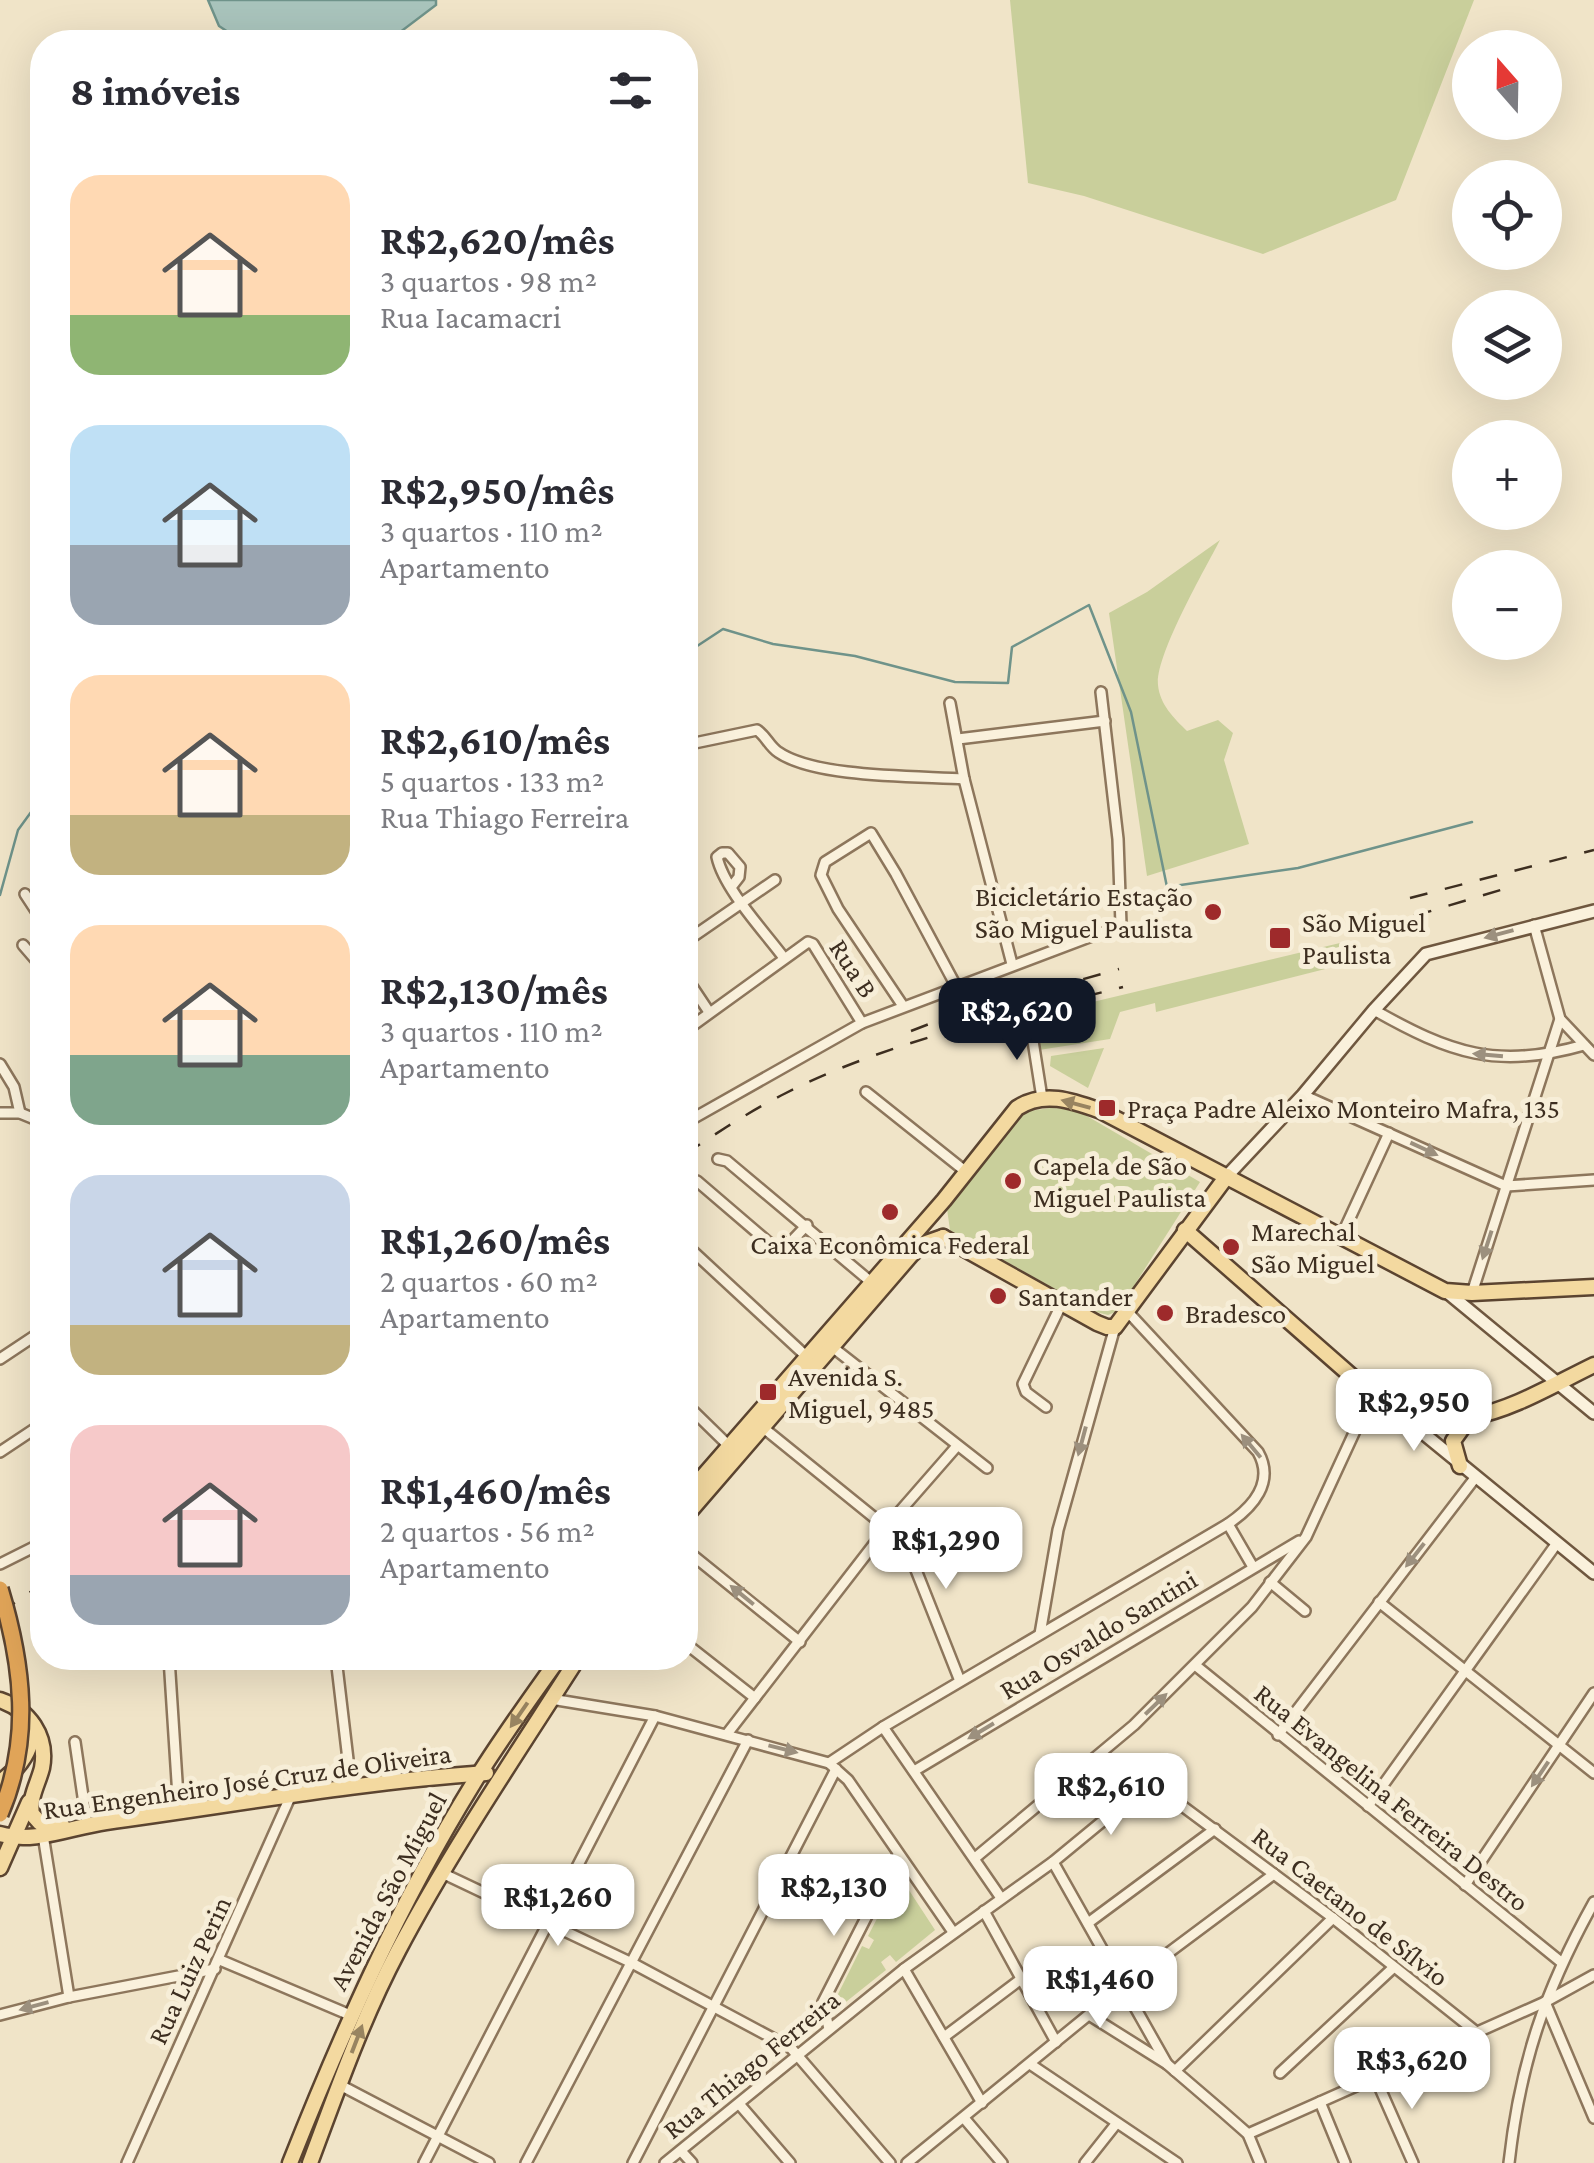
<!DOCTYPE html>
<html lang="pt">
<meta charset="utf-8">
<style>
body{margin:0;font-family:"Crimson Pro",serif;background:#f7f7f7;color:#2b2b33;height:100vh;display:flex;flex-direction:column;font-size:38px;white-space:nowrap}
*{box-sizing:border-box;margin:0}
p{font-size:32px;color:#7c7c81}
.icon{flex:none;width:55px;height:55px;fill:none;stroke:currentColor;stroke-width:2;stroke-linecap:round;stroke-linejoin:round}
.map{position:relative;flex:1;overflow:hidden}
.panel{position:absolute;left:30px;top:30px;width:668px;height:1640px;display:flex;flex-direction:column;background:#fff;border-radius:40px;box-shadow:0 10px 40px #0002}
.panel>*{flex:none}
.needle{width:65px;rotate:340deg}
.buttons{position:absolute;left:1452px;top:30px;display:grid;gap:20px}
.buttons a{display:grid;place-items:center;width:110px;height:110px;border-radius:50%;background:#fff;box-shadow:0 10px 40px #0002;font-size:50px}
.price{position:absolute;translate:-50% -85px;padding:0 22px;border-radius:20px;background:#fff;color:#222;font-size:32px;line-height:65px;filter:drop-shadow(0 2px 5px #0008)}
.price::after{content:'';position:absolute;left:50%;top:60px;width:30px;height:22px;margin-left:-15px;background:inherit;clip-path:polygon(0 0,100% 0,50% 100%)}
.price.current{background:#111827;color:#fff}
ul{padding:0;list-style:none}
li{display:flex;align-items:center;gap:30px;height:250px;padding:0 40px}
li span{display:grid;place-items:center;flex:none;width:280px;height:200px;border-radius:30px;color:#555}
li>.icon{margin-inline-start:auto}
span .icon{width:120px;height:120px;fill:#fffc;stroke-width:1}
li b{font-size:42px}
h2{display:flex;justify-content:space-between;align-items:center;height:120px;padding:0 40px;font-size:42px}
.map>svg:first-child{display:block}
</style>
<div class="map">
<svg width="1594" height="2163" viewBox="0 0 1594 2163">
<rect width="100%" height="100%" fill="#f0e4c8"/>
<g fill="#c9cf9b">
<path d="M1010,0H1474L1396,200L1263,254L1084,196L1028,183Z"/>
<path d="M1220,540C1205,569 1155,656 1158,685C1160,705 1174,718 1187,731L1218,720L1233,733L1224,760L1249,844L1147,876L1109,613L1147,592Z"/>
<path d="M1340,943L1345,964L1156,1012L1155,1003L1120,1012L1110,1039L1039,1050L1034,1016Z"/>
<path d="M1104,1048L1088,1088L1050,1066L1051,1056Z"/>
<path d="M1050,1108L1075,1109L1200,1182L1118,1311L1108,1315L1096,1312L950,1230L947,1209L952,1198L1013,1120L1029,1111Z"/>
<path d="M898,1878H901L935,1930L896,1962L890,1955L881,1962L886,1970L832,2013L831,2008L862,1946L869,1949L874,1940L868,1936Z"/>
</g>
<path fill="#a9c4bc" stroke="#6f938a" stroke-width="2.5" d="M208,0H436V5L399,33L373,42H243L219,26Z"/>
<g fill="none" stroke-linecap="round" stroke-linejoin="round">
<g stroke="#6f938a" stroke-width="2.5">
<path d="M685,654L723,629L773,644L855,656L955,682L1008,683L1012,647L1089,605L1131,712L1167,887L1298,868L1472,822"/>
<path d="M0,895L18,830L42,797"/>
</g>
<defs>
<g id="street">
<path d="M950,703L964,779L1012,964"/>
<path d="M958,739L1105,721"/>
<path d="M685,745L757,730C766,736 769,746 778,752C815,778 917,776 964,779"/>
<path d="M732,886L739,877L740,867L728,853H722L717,857C724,889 764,931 784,958"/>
<path d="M25,894L42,920"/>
<path d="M1534,925L1560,1019L1594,1055"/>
<path d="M685,942L775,880"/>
<path d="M23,945L42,967"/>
<path d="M685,976L709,1012"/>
<path d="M903,1006L838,909L821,875L825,862L871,833L896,874L956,986"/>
<path d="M1374,1010C1450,1053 1497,1070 1584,1045"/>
<path d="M1030,1022L1042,1098"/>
<path d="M685,1031L808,942L813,944L862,1023"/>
<path d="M0,1064L14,1087L20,1113"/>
<path d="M866,1092L965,1171"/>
<path d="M1303,1095L1506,1186L1594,1180"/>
<path d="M0,1113H20L42,1122"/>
<path d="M685,1123L862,1023L1121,925L1118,839L1101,692"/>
<path d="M718,1159L727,1161L871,1282"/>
<path d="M697,1181L774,1247L785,1248L807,1225"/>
<path d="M1342,1235L1389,1133"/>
<path d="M685,1244L806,1356"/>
<path d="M1472,1293L1560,1019"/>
<path d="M831,1346L987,1468"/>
<path d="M0,1359L42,1331"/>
<path d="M685,1403L728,1445"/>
<path d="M1046,1407L1026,1392L1023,1384L1062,1303"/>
<path d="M761,1426L887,1528"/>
<path d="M0,1452L42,1424"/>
<path d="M895,1517L960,1681"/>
<path d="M1228,1524L1253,1567"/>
<path d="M685,1549L800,1642"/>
<path d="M0,1564L42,1543"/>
<path d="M1270,1582L1305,1611"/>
<path d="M1379,1602L1594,1773"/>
<path d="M1040,1634L1058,1530L1115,1327"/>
<path d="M685,1643L755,1698"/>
<path d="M169,1658L179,1812"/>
<path d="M336,1658L351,1785"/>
<path d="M1195,1665L1561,1962"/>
<path d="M551,1699L655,1716L829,1763L848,1780L953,1932"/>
<path d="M883,1727L1001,1898"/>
<path d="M727,1734L895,1517L957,1446"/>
<path d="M1278,1735L1475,1478"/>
<path d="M75,1742L87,1824"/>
<path d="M829,1763L883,1727L1228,1524C1253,1507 1275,1482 1258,1452L1128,1312"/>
<path d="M914,1771L1299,1541"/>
<path d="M1368,1806L1557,1543"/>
<path d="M43,1835L69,1997"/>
<path d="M975,1858L1134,1725L1252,1607L1306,1537L1372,1394"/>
<path d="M1053,1862L1167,2064"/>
<path d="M442,1873L632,1963L791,2048L890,2163"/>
<path d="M1465,1885L1594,1693"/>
<path d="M984,1911L1056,2042"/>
<path d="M1088,1923L1215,1829"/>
<path d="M220,1960L350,2015"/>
<path d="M904,1969L982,2103"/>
<path d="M1545,2002L1594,2118"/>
<path d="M0,2015L69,1997L215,1969"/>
<path d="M1089,2015L1167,2064L1223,2112L1248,2134L1260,2163"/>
<path d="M829,2029L823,2002L898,1855"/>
<path d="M944,2037L1021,1979"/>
<path d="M1030,2064L1177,2163"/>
<path d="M1175,2071L1333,1918"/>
<path d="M1280,2073L1394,1967"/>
<path d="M1375,2077L1413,2163"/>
<path d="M340,2085L489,2163"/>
<path d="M1320,2102L1345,2163"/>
<path d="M740,2105L790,2163"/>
<path d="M964,2118L1002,2163"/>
<path d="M1248,2134L1545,2002L1594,1975"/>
<path d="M681,2151L692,2163"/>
<path d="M127,2163L291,1795"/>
<path d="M424,2163L655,1716"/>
<path d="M526,2163L748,1740"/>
<path d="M633,2163L836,1769"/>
<path d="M665,2163L904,1969L1053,1862L1150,1782L1333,1918L1475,2031"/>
<path d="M907,2163L1124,1986L1274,1874"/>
<path d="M1085,2163L1116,2124"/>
<path d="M1509,2163C1520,2063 1545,1990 1594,1902"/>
</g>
<g id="secondary">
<path d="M1227,1176L1303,1095L1374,1010L1426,954L1594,911"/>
<path d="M1447,1292L1594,1413"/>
<path d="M1396,1411L1594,1573"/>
</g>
<g id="primary">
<path d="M1185,1230L1372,1394C1452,1449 1518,1402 1594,1365"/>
<path d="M943,1237L1097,1323L1107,1327H1115L1227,1176"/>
<path d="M1460,1466L1453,1441L1463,1427L1475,1419"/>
<path d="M685,1497L944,1200L1017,1108C1044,1090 1073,1101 1101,1111L1445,1291L1472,1293L1594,1287"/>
<path d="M685,1517L911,1255L923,1244L943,1237"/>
<path d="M0,1700C29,1710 48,1736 42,1768C38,1784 29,1797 32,1814L40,1823L62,1825"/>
<path d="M0,1782C20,1768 33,1749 33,1725"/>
<path d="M0,1834C34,1844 71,1827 106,1822C232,1805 358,1782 486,1773"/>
<path d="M0,1868L29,1802"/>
<path d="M290,2163C342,2032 399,1904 473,1784C499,1741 530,1699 559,1658"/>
<path d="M310,2163C337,2091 362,2019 398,1951C452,1849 516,1755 578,1658"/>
</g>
</defs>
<use href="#street" stroke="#8d765c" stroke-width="14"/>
<use href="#secondary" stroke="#6f573f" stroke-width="16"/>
<use href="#primary" stroke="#5b4430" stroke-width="19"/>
<use href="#street" stroke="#faf1dc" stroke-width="9"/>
<use href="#secondary" stroke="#faf1dc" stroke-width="11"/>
<use href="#primary" stroke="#f3d9a0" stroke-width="14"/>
<g stroke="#3d2e20" stroke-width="2.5" stroke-dasharray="18 18" stroke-linecap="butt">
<path d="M1410,898L1594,850"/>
<path d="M1414,916L1504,889"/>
<path d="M911,1031L942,1019L1119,969"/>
<path d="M685,1154C717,1133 750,1111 784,1094C890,1040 1009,1016 1123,987"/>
<path d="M0,1613L42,1584"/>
</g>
<defs>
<path id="highway-bridge" d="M0,1589C23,1665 32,1740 0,1814"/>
</defs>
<use href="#highway-bridge" stroke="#5b4430" stroke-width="20" stroke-linecap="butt"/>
<use href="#highway-bridge" stroke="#e0a458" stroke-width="15"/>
</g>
<defs><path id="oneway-solid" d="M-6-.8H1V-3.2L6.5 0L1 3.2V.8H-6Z" transform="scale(2.5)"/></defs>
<g fill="#9c907e">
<use href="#oneway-solid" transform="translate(1499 934) rotate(165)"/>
<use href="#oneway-solid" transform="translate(1488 1055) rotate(-175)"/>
<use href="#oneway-solid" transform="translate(1424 1149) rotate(25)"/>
<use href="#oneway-solid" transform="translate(1487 1245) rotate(108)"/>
<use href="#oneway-solid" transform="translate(1082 1441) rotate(105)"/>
<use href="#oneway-solid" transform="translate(1251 1446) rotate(-130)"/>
<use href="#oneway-solid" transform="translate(1415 1555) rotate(128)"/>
<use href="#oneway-solid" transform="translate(742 1595) rotate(-141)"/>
<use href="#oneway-solid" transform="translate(1156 1704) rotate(-44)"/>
<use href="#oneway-solid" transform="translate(981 1731) rotate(149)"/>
<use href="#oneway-solid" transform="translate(783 1749) rotate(14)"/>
<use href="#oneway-solid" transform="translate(1540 1774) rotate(124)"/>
<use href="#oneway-solid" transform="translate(34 2006) rotate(165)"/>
</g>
<g fill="#988460">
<use href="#oneway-solid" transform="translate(1076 1104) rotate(-165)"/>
<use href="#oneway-solid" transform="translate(519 1715) rotate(125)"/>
<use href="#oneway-solid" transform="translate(357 2039) rotate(-69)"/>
</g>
<g fill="#9e2a2b" stroke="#f7eed8" stroke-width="4">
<circle cx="1213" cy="912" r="10"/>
<rect x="1268" y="926" width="24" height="24" rx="5"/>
<rect x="1097" y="1098" width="20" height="20" rx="5"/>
<circle cx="1013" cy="1181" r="10"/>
<circle cx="890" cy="1212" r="10"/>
<circle cx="1231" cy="1247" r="10"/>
<circle cx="998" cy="1296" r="10"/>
<circle cx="1165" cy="1313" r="10"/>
<rect x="758" y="1382" width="20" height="20" rx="5"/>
</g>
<g text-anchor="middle" stroke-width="10" stroke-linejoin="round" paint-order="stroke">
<g font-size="28" fill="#3d2e20" stroke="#f7eed8" text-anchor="start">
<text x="1193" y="906" text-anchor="end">Bicicletário Estação<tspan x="1193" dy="32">São Miguel Paulista</tspan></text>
<text x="1302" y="932">São Miguel<tspan x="1302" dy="32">Paulista</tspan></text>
<text x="1127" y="1118">Praça Padre Aleixo Monteiro Mafra, 135</text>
<text x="1033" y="1175">Capela de São<tspan x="1033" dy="32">Miguel Paulista</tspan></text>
<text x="1251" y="1241">Marechal<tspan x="1251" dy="32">São Miguel</tspan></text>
<text x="890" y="1254" text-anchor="middle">Caixa Econômica Federal</text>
<text x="1018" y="1306">Santander</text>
<text x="1185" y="1323">Bradesco</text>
<text x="788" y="1386">Avenida S.<tspan x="788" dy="32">Miguel, 9485</tspan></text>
</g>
<g font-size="28" fill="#3d2e20" stroke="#f7eed8">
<text transform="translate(854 968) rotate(57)" y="10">Rua B</text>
<text transform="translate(1098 1634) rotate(-31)" y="10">Rua Osvaldo Santini</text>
<text transform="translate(247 1781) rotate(-8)" y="10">Rua Engenheiro José Cruz de Oliveira</text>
<text transform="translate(1392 1797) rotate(39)" y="10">Rua Evangelina Ferreira Destro</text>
<text transform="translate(387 1891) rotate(-62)" y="10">Avenida São Miguel</text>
<text transform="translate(1351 1906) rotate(38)" y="10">Rua Caetano de Sílvio</text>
<text transform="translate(189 1970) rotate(-65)" y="10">Rua Luiz Perin</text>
<text transform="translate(751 2064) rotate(-39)" y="10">Rua Thiago Ferreira</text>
</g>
</g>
</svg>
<div class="buttons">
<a><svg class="needle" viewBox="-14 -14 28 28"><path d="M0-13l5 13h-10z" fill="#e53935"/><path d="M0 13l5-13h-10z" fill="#7c7c81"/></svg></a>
<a><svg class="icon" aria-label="locate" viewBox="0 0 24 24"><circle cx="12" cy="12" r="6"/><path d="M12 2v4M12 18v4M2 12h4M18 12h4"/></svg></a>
<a><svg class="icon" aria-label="layers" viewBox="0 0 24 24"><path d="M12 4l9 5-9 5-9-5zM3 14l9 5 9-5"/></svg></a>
<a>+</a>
<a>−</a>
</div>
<b class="price current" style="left:1017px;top:1063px">R$2,620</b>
<b class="price" style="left:1414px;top:1454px">R$2,950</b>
<b class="price" style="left:946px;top:1592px">R$1,290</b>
<b class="price" style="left:1111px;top:1838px">R$2,610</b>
<b class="price" style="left:834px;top:1939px">R$2,130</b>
<b class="price" style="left:558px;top:1949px">R$1,260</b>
<b class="price" style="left:1100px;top:2031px">R$1,460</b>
<b class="price" style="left:1412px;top:2112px">R$3,620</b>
<section class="panel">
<h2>8 imóveis<svg class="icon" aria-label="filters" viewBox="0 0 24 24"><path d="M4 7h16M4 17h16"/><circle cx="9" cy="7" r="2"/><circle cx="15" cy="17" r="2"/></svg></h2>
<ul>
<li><span style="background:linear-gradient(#ffd9b3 70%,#8fb573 0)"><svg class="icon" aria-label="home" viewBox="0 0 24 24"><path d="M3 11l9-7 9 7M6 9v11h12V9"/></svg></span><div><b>R$2,620/mês</b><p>3 quartos · 98 m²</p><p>Rua Iacamacri</p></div></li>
<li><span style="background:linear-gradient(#bfe0f5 60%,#9aa5b1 0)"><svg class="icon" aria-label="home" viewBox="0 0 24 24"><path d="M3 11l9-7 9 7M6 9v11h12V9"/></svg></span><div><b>R$2,950/mês</b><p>3 quartos · 110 m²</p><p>Apartamento</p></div></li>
<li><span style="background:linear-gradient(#ffd9b3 70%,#c2b280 0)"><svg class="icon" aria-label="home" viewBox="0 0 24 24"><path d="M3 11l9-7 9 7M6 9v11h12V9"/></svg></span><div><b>R$2,610/mês</b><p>5 quartos · 133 m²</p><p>Rua Thiago Ferreira</p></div></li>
<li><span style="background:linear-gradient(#ffd9b3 65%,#7fa58c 0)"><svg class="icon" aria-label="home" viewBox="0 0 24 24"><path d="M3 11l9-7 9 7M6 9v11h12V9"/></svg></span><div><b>R$2,130/mês</b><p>3 quartos · 110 m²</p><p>Apartamento</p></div></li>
<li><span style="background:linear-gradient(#c9d6e8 75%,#c2b280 0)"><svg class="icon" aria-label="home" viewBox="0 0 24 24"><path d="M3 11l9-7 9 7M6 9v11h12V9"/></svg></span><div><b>R$1,260/mês</b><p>2 quartos · 60 m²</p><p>Apartamento</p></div></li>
<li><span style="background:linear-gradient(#f6c9c9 75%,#9aa5b1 0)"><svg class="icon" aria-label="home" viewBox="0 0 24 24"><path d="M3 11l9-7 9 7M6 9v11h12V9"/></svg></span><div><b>R$1,460/mês</b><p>2 quartos · 56 m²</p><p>Apartamento</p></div></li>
</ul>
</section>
</div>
